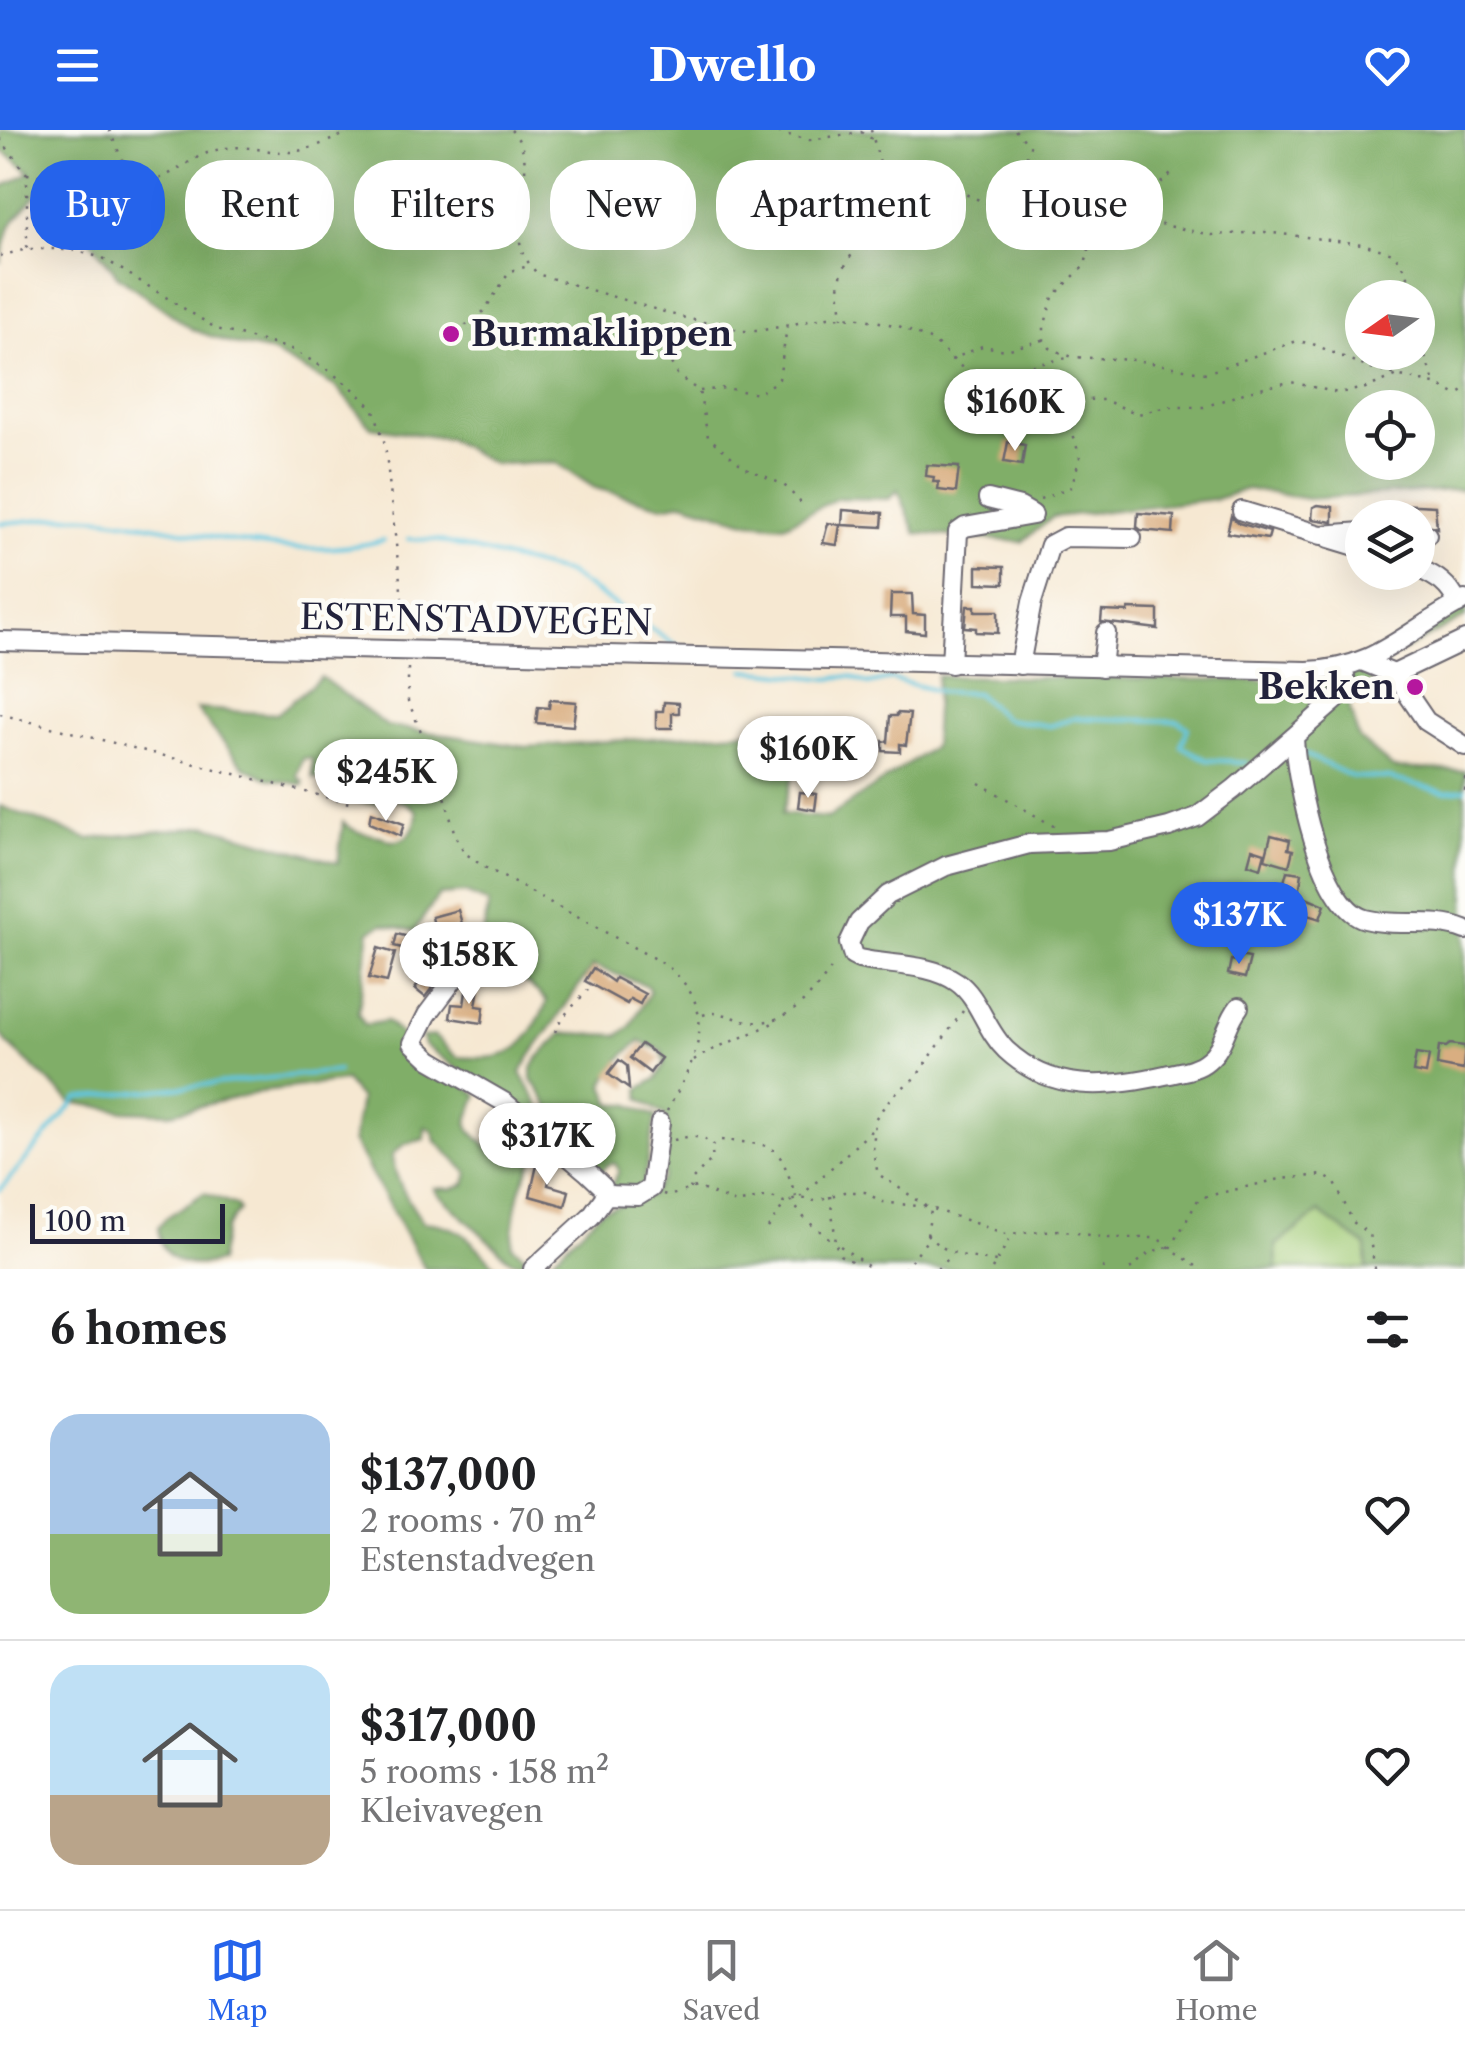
<!DOCTYPE html>
<meta charset="utf-8">
<style>
body{margin:0;font-family:"Libre Caslon Text",serif;background:#f6f6f6;color:#202124;height:100vh;display:flex;flex-direction:column;font-size:38px;white-space:nowrap}
*{box-sizing:border-box;margin:0}
p{font-size:32px;color:#757577}
.icon{flex:none;width:55px;height:55px;fill:none;stroke:currentColor;stroke-width:2;stroke-linecap:round;stroke-linejoin:round}
.map{position:relative;height:1139px;overflow:hidden}
.drawer{display:flex;flex-direction:column;background:#fff;flex:1}
.drawer>*{flex:none}
.guide{position:absolute;left:30px;top:30px;width:1405px;height:90px;display:flex;gap:20px}
.needle{width:65px;rotate:256deg}
.tools{position:absolute;left:1345px;top:150px;display:grid;gap:20px}
.tools a{display:grid;place-items:center;width:90px;height:90px;border-radius:50%;background:#fff;box-shadow:0 10px 40px #0002;font-size:50px}
.scale{position:absolute;left:30px;bottom:25px;width:195px;box-sizing:border-box;padding-left:10px;border:5px solid #22223b;border-top:0;font-size:28px;line-height:35px;white-space:nowrap;color:#22223b;-webkit-text-stroke:8px #fdfcf7;paint-order:stroke}
.price{position:absolute;translate:-50% -85px;padding:0 22px;border-radius:35px;background:#fff;color:#222;font-size:32px;line-height:65px;filter:drop-shadow(0 2px 5px #0008)}
.price::after{content:'';position:absolute;left:50%;top:60px;width:30px;height:22px;margin-left:-15px;background:inherit;clip-path:polygon(0 0,100% 0,50% 100%)}
.price.active{background:#2563eb;color:#fff}
ul{padding:0;list-style:none}
li{display:flex;align-items:center;gap:30px;height:250px;padding:0 50px}
li+li{border-top:2px solid #e0e0e0}
li span{display:grid;place-items:center;flex:none;width:280px;height:200px;border-radius:30px;color:#555}
li>.icon{margin-inline-start:auto}
span .icon{width:120px;height:120px;fill:#fffc;stroke-width:1}
li b{font-size:42px}
h2{display:flex;justify-content:space-between;align-items:center;height:120px;padding:0 50px;font-size:42px}
.chip{padding:0 35px;border-radius:40px;background:#fff;box-shadow:0 10px 40px #0002;font-size:35px;line-height:90px}
.chip.active{background:#2563eb;color:#fff}
header{display:flex;justify-content:space-between;align-items:center;height:130px;padding:0 50px;background:#2563eb;color:#fff;font-size:45px;font-weight:700}
.tab-bar{display:flex;justify-content:space-around;align-items:center;height:140px;border-top:2px solid #e0e0e0;background:#fff;font-size:28px;color:#757577}
.tab-bar a{display:grid;justify-items:center;gap:5px}
.tab-bar .active{color:#2563eb}
.map>svg:first-child{display:block}
</style>
<header><svg class="icon" aria-label="menu" viewBox="0 0 24 24"><path d="M4 6h16M4 12h16M4 18h16"/></svg>Dwello<svg class="icon" aria-label="heart" viewBox="0 0 24 24"><path d="M12 20l-8-8c-3-5 5-10 8-4 3-6 11-1 8 4z"/></svg></header>
<div class="map">
<svg width="1465" height="1139" viewBox="0 0 1465 1139">
<rect width="100%" height="100%" fill="#fdfcf7"/>
<filter id="ink" filterUnits="userSpaceOnUse"><feTurbulence type="fractalNoise" baseFrequency=".01" numOctaves="2"/><feDisplacementMap in="SourceGraphic" scale="20" xChannelSelector="R" yChannelSelector="G"/><feConvolveMatrix kernelMatrix="1 2 1 2 8 2 1 2 1" color-interpolation-filters="sRGB"/></filter>
<filter id="wash" filterUnits="userSpaceOnUse"><feTurbulence type="fractalNoise" baseFrequency=".0048" numOctaves="4" result="noise"/><feDisplacementMap in="SourceGraphic" scale="40" xChannelSelector="R" yChannelSelector="G"/><feGaussianBlur stdDeviation="2.25" result="paint"/><feColorMatrix in="noise" values="0 0 0 0 0 0 0 0 0 0 0 0 0 0 0 0 0 1.4 0 .05"/><feComposite in="paint" operator="in"/></filter>
<g filter="url(#wash)">
<rect width="100%" height="100%" fill="#f6e8d2"/>
<path fill="#a0ca76" stroke="#617658" stroke-width="2.5" d="M1319,1082L1366,1116L1367,1139H1277L1275,1115Z"/>
<g fill="#80ae67" stroke="#516851" stroke-width="2.5" fill-rule="evenodd">
<path d="M0,0H1465V359L1308,369L1247,359L1216,369L1053,387L1022,412L916,403L898,360L889,369L838,368L784,395L749,392L683,372L663,376L595,358L556,333L494,334L448,309L371,297L336,257L269,221L233,214L193,200L118,146L46,53L10,96L0,133V58L30,42L0,19ZM1362,168H1418V222H1362ZM1362,278H1418V332H1362Z"/>
<path d="M1465,472V487L1392,527L1349,576L1359,609L1393,638L1465,641V1139H1367L1366,1116L1319,1082L1276,1115L1277,1139H551L548,1137L555,1126L602,1080L651,1065L663,1048L667,987L640,969L639,959L656,949L665,933L662,921L640,911C625,923 612,936 604,955L612,974H628L656,986L642,1061L610,1058L619,1041L615,1033L607,1035L598,1045L568,1020L565,1002L532,949V938L537,929L563,903L619,905L630,897L650,861L646,855L593,836C578,856 566,875 552,896C541,912 529,925 521,943L559,1010L424,915L422,907L434,906L457,927C489,929 515,931 533,899C538,888 544,883 547,871C526,850 501,832 471,838L472,827L481,814L489,773L465,763L439,765L414,801L383,794L370,801L358,884L365,895L386,891L400,903L408,917L478,965L467,992L470,1000L492,1022L531,1021L534,1027C531,1036 528,1041 524,1050C517,1064 513,1100 512,1116L525,1126L522,1133L511,1131L437,1063L434,1058L452,1059L465,1054L468,1043L436,1011L432,1000L425,997V1009L405,1014L392,1025C394,1048 409,1073 423,1092C464,1095 471,1111 498,1139H425L353,1011L360,969L345,951L270,960L170,983L124,981L71,972L7,913L0,902V676L88,709L208,696L338,733L343,692C356,704 364,703 380,706C388,708 387,712 395,711C411,710 417,693 417,681C394,661 392,674 368,673C357,673 345,666 334,665L335,650L313,648L312,629L303,628L297,647L303,651V655L267,648L244,637L196,579L277,584L321,547L387,596L526,617L807,597L782,684L828,688L933,617L937,546L1324,551Z"/>
<path d="M204,1063L236,1075L239,1080L225,1099L219,1132C185,1139 162,1133 158,1098L166,1088Z"/>
</g>
<g fill="none" stroke-linecap="round" stroke-linejoin="round">
<g stroke="#61c6df" stroke-width="4">
<path d="M0,393C31,392 62,384 93,387C190,396 285,436 384,410"/>
<path d="M408,409L436,410L567,443L679,517"/>
<path d="M745,540L829,549L850,546L868,554L890,549L942,562L976,563L1005,589L1050,596L1075,588L1178,591L1188,598L1181,616L1207,630L1246,632"/>
<path d="M1304,624L1353,647L1389,648L1445,662L1465,659"/>
<path d="M0,1060L78,968L338,941"/>
</g>
</g>
<g id="blocks">
<g fill="#d9ae81">
<path d="M1008,312L1025,315L1022,335L1004,332Z"/>
<path d="M927,335L959,337L956,362L938,360L939,352H933L934,347L926,346Z"/>
<path d="M1397,374L1435,376L1437,398L1418,392V388H1397Z"/>
<path d="M1318,375L1333,377V392L1312,389L1313,377Z"/>
<path d="M843,380L883,383L882,397L842,395Z"/>
<path d="M1138,383L1174,386L1173,403L1141,400L1137,397Z"/>
<path d="M1231,386L1238,393L1270,402L1268,409L1227,403Z"/>
<path d="M828,393L840,395L837,415L823,413Z"/>
<path d="M977,436L1004,437V454L977,453Z"/>
<path d="M891,464H912L913,484L925,485V503L906,501V487H890Z"/>
<path d="M967,476H975V481H998V503L976,502V498L965,497Z"/>
<path d="M1129,479L1158,480V499L1101,492L1102,481L1128,482Z"/>
<path d="M550,570L576,572L573,596L536,593L538,577L549,578Z"/>
<path d="M664,572L679,573V583H672V598H656V581H663Z"/>
<path d="M897,583L910,584L906,615L900,614V622L883,621V611L888,612L890,586H897Z"/>
<path d="M800,662L817,664L815,680L798,677Z"/>
<path d="M371,682L404,694L400,706L369,693Z"/>
<path d="M1271,705L1290,710L1288,719L1293,720L1289,736L1265,729Z"/>
<path d="M1252,719L1265,723L1261,738L1248,734Z"/>
<path d="M1287,741L1302,743L1299,764L1325,775L1320,789L1308,785L1305,794L1290,789L1293,780L1278,774Z"/>
<path d="M458,780L463,797L436,804L432,787Z"/>
<path d="M397,804L413,808L410,820L394,816Z"/>
<path d="M378,818L395,823L387,852L369,848Z"/>
<path d="M1238,826L1250,828L1245,848L1228,844L1231,830L1237,831Z"/>
<path d="M434,831L446,840L425,867L415,859Z"/>
<path d="M593,838L613,852L615,848L645,864L640,874L630,869L627,874L585,851Z"/>
<path d="M467,855L479,857L476,876L484,877L482,893L450,888L452,874L464,875Z"/>
<path d="M641,914L661,928L650,943L630,928Z"/>
<path d="M1450,914L1465,916L1463,940L1437,935L1439,916L1446,917Z"/>
<path d="M1416,924L1429,926L1426,944L1413,942Z"/>
<path d="M619,930L627,936L629,959L608,944Z"/>
<path d="M500,991L514,999L506,1014L492,1006Z"/>
<path d="M537,1035L552,1039L548,1055L569,1061L565,1076L530,1066Z"/>
</g>
</g>
</g>
<g filter="url(#ink)">
<use href="#blocks" fill-opacity="0" stroke="#6c6770" stroke-width="2.5"/>
<g fill="none" stroke-linecap="round" stroke-linejoin="round">
<defs>
<g id="minor">
<path d="M988,369L1020,377L1032,384"/>
<path d="M1242,381L1321,405L1362,402"/>
<path d="M1418,404L1427,405"/>
<path d="M1329,408L1362,418"/>
<path d="M1418,438C1437,447 1449,454 1458,474"/>
<path d="M0,511L1307,541C1378,539 1406,500 1465,470"/>
<path d="M1364,532L1394,544L1465,510"/>
<path d="M951,534L958,402L965,397L1033,385"/>
<path d="M1020,535L1032,472L1050,415L1065,407L1132,408"/>
<path d="M1102,537L1106,503"/>
<path d="M1394,544L1426,591L1465,616"/>
<path d="M1294,608C1296,649 1320,776 1365,789C1398,798 1433,787 1465,800"/>
<path d="M454,849L427,885L413,913L431,930L504,972L586,1041L603,1057L606,1065"/>
<path d="M1239,877C1226,893 1224,918 1208,930C1197,940 1179,942 1165,945C1107,958 1052,963 1006,920C985,900 979,867 957,852C930,833 890,836 859,829L853,826L849,813L859,792L888,765L946,736L1029,714L1109,711L1169,697L1197,687L1234,659L1337,569L1346,553L1344,539"/>
<path d="M533,1139L591,1086L606,1065L638,1066L651,1058L660,993"/>
</g>
</defs>
<use href="#minor" stroke="#6c6770" stroke-width="22"/>
<g stroke="#6c6770" stroke-width="2.5" stroke-dasharray="2.5 8" stroke-linecap="butt">
<path d="M109,0L127,40"/>
<path d="M511,0C539,28 516,77 520,112L523,125L537,144L681,187L743,201H759L828,187L860,188L899,196L934,212L969,244L993,254L1063,269L1104,270L1138,284L1167,277H1204L1255,259L1291,252L1338,263L1366,258L1398,245"/>
<path d="M768,0L810,10L861,2L872,9"/>
<path d="M871,0L888,64L925,56L949,57L993,76L1030,82"/>
<path d="M1015,0L1030,16C1021,48 1008,56 1034,83L1063,74L1120,68L1163,95L1212,105L1265,102L1362,114L1393,123L1407,141L1412,168"/>
<path d="M0,9L27,44V118"/>
<path d="M27,44L72,49L97,42H128L150,52C180,43 193,23 226,18C245,15 262,21 281,22C304,24 333,9 354,0"/>
<path d="M1122,68C1143,65 1156,59 1171,44"/>
<path d="M1038,83L1094,98L1140,81"/>
<path d="M1094,98L1085,135L1053,167L1044,197V210L1050,218L1072,227L1136,230L1206,243L1297,211L1313,214L1371,239L1435,254L1457,265L1465,260"/>
<path d="M0,126L27,119H53L77,121L103,128L217,199L291,219L328,240L356,261L374,280L385,314L406,505"/>
<path d="M842,188L839,157L842,141L887,65"/>
<path d="M591,191L615,194L665,222L678,246L699,261L708,307L744,337L784,355L803,375"/>
<path d="M457,202L484,181L510,141L529,136"/>
<path d="M1418,207L1434,252"/>
<path d="M951,230L982,216L1006,220L1043,210"/>
<path d="M1010,257L1026,247L1034,235L1072,227"/>
<path d="M700,261L725,258L758,264L779,249L787,197"/>
<path d="M1040,369L1071,357L1080,328L1064,272"/>
<path d="M408,538V571L440,646L455,706L465,723L481,735L666,835C723,882 696,928 667,981"/>
<path d="M0,584L349,673"/>
<path d="M1465,648V668"/>
<path d="M979,653L1057,698"/>
<path d="M963,881L916,947L892,966L875,989L873,1022L878,1044L928,1077L1006,1104L1059,1100L1108,1108H1157L1200,1139"/>
<path d="M703,885C721,879 731,889 748,891C788,898 815,862 835,833"/>
<path d="M555,902L561,889L588,860"/>
<path d="M694,931C719,913 749,907 776,891"/>
<path d="M674,1010L691,1006L705,1009L710,1016"/>
<path d="M690,1059L693,1049L713,1028L711,1017L720,1010C778,1016 777,1010 796,1067"/>
<path d="M663,1064L669,1066L696,1057L736,1073L769,1066L784,1072L800,1067L815,1071L844,1062H865L882,1072L926,1077"/>
<path d="M830,1066L836,1113L872,1139"/>
<path d="M800,1067L871,1001"/>
<path d="M790,1070L806,1090L834,1112"/>
<path d="M768,1098L785,1073"/>
<path d="M927,1104C943,1125 971,1127 996,1132"/>
<path d="M836,1115L840,1125L851,1131L855,1139"/>
<path d="M1171,1118L1199,1068L1280,1049L1323,1045L1335,1053L1353,1092L1369,1104L1375,1139"/>
<path d="M1102,1137L1107,1139"/>
<path d="M904,1139L926,1112L931,1080"/>
<path d="M937,1139L952,1124"/>
<path d="M992,1139L1012,1105"/>
<path d="M1130,1139L1150,1122L1168,1117"/>
</g>
<use href="#minor" stroke="#fff" stroke-width="18"/>
</g>
</g>
<g fill="#b5179e" stroke="#fdfcf7" stroke-width="4">
<circle cx="451" cy="204" r="10"/>
<circle cx="1415" cy="557" r="10"/>
</g>
<g text-anchor="middle" stroke-width="9" stroke-linejoin="round" paint-order="stroke">
<g font-size="35" font-weight="bold" fill="#22223b" stroke="#fdfcf7" text-anchor="start">
<text x="471" y="216">Burmaklippen</text>
<text x="1395" y="569" text-anchor="end">Bekken</text>
</g>
<g font-size="35" fill="#22223b" stroke="#fdfcf7">
<text transform="translate(476 490) rotate(1)" y="12">ESTENSTADVEGEN</text>
</g>
</g>
</svg>
<div class="tools">
<a><svg class="needle" viewBox="-14 -14 28 28"><path d="M0-13l5 13h-10z" fill="#e53935"/><path d="M0 13l5-13h-10z" fill="#757577"/></svg></a>
<a><svg class="icon" aria-label="locate" viewBox="0 0 24 24"><circle cx="12" cy="12" r="6"/><path d="M12 2v4M12 18v4M2 12h4M18 12h4"/></svg></a>
<a><svg class="icon" aria-label="layers" viewBox="0 0 24 24"><path d="M12 4l9 5-9 5-9-5zM3 14l9 5 9-5"/></svg></a>
</div>
<div class="scale">100 m</div>
<b class="price" style="left:1015px;top:324px">$160K</b>
<b class="price" style="left:808px;top:671px">$160K</b>
<b class="price" style="left:386px;top:694px">$245K</b>
<b class="price active" style="left:1239px;top:837px">$137K</b>
<b class="price" style="left:469px;top:877px">$158K</b>
<b class="price" style="left:547px;top:1058px">$317K</b>
<div class="guide">
<a class="chip active">Buy</a>
<a class="chip">Rent</a>
<a class="chip">Filters</a>
<a class="chip">New</a>
<a class="chip">Apartment</a>
<a class="chip">House</a>
</div>
</div>
<section class="drawer">
<h2>6 homes<svg class="icon" aria-label="filters" viewBox="0 0 24 24"><path d="M4 7h16M4 17h16"/><circle cx="9" cy="7" r="2"/><circle cx="15" cy="17" r="2"/></svg></h2>
<ul>
<li><span style="background:linear-gradient(#a9c7e8 60%,#8fb573 0)"><svg class="icon" aria-label="home" viewBox="0 0 24 24"><path d="M3 11l9-7 9 7M6 9v11h12V9"/></svg></span><div><b>$137,000</b><p>2 rooms · 70 m²</p><p>Estenstadvegen</p></div><svg class="icon" aria-label="heart" viewBox="0 0 24 24"><path d="M12 20l-8-8c-3-5 5-10 8-4 3-6 11-1 8 4z"/></svg></li>
<li><span style="background:linear-gradient(#bfe0f5 65%,#b9a48a 0)"><svg class="icon" aria-label="home" viewBox="0 0 24 24"><path d="M3 11l9-7 9 7M6 9v11h12V9"/></svg></span><div><b>$317,000</b><p>5 rooms · 158 m²</p><p>Kleivavegen</p></div><svg class="icon" aria-label="heart" viewBox="0 0 24 24"><path d="M12 20l-8-8c-3-5 5-10 8-4 3-6 11-1 8 4z"/></svg></li>
</ul>
</section>
<nav class="tab-bar">
<a class="active"><svg class="icon" aria-label="map" viewBox="0 0 24 24"><path d="M3 6l6-2 6 2 6-2v14l-6 2-6-2-6 2zM9 4v14M15 6v14"/></svg>Map</a>
<a><svg class="icon" aria-label="saved" viewBox="0 0 24 24"><path d="M7 4h10v16l-5-4-5 4z"/></svg>Saved</a>
<a><svg class="icon" aria-label="home" viewBox="0 0 24 24"><path d="M3 11l9-7 9 7M6 9v11h12V9"/></svg>Home</a>
</nav>
